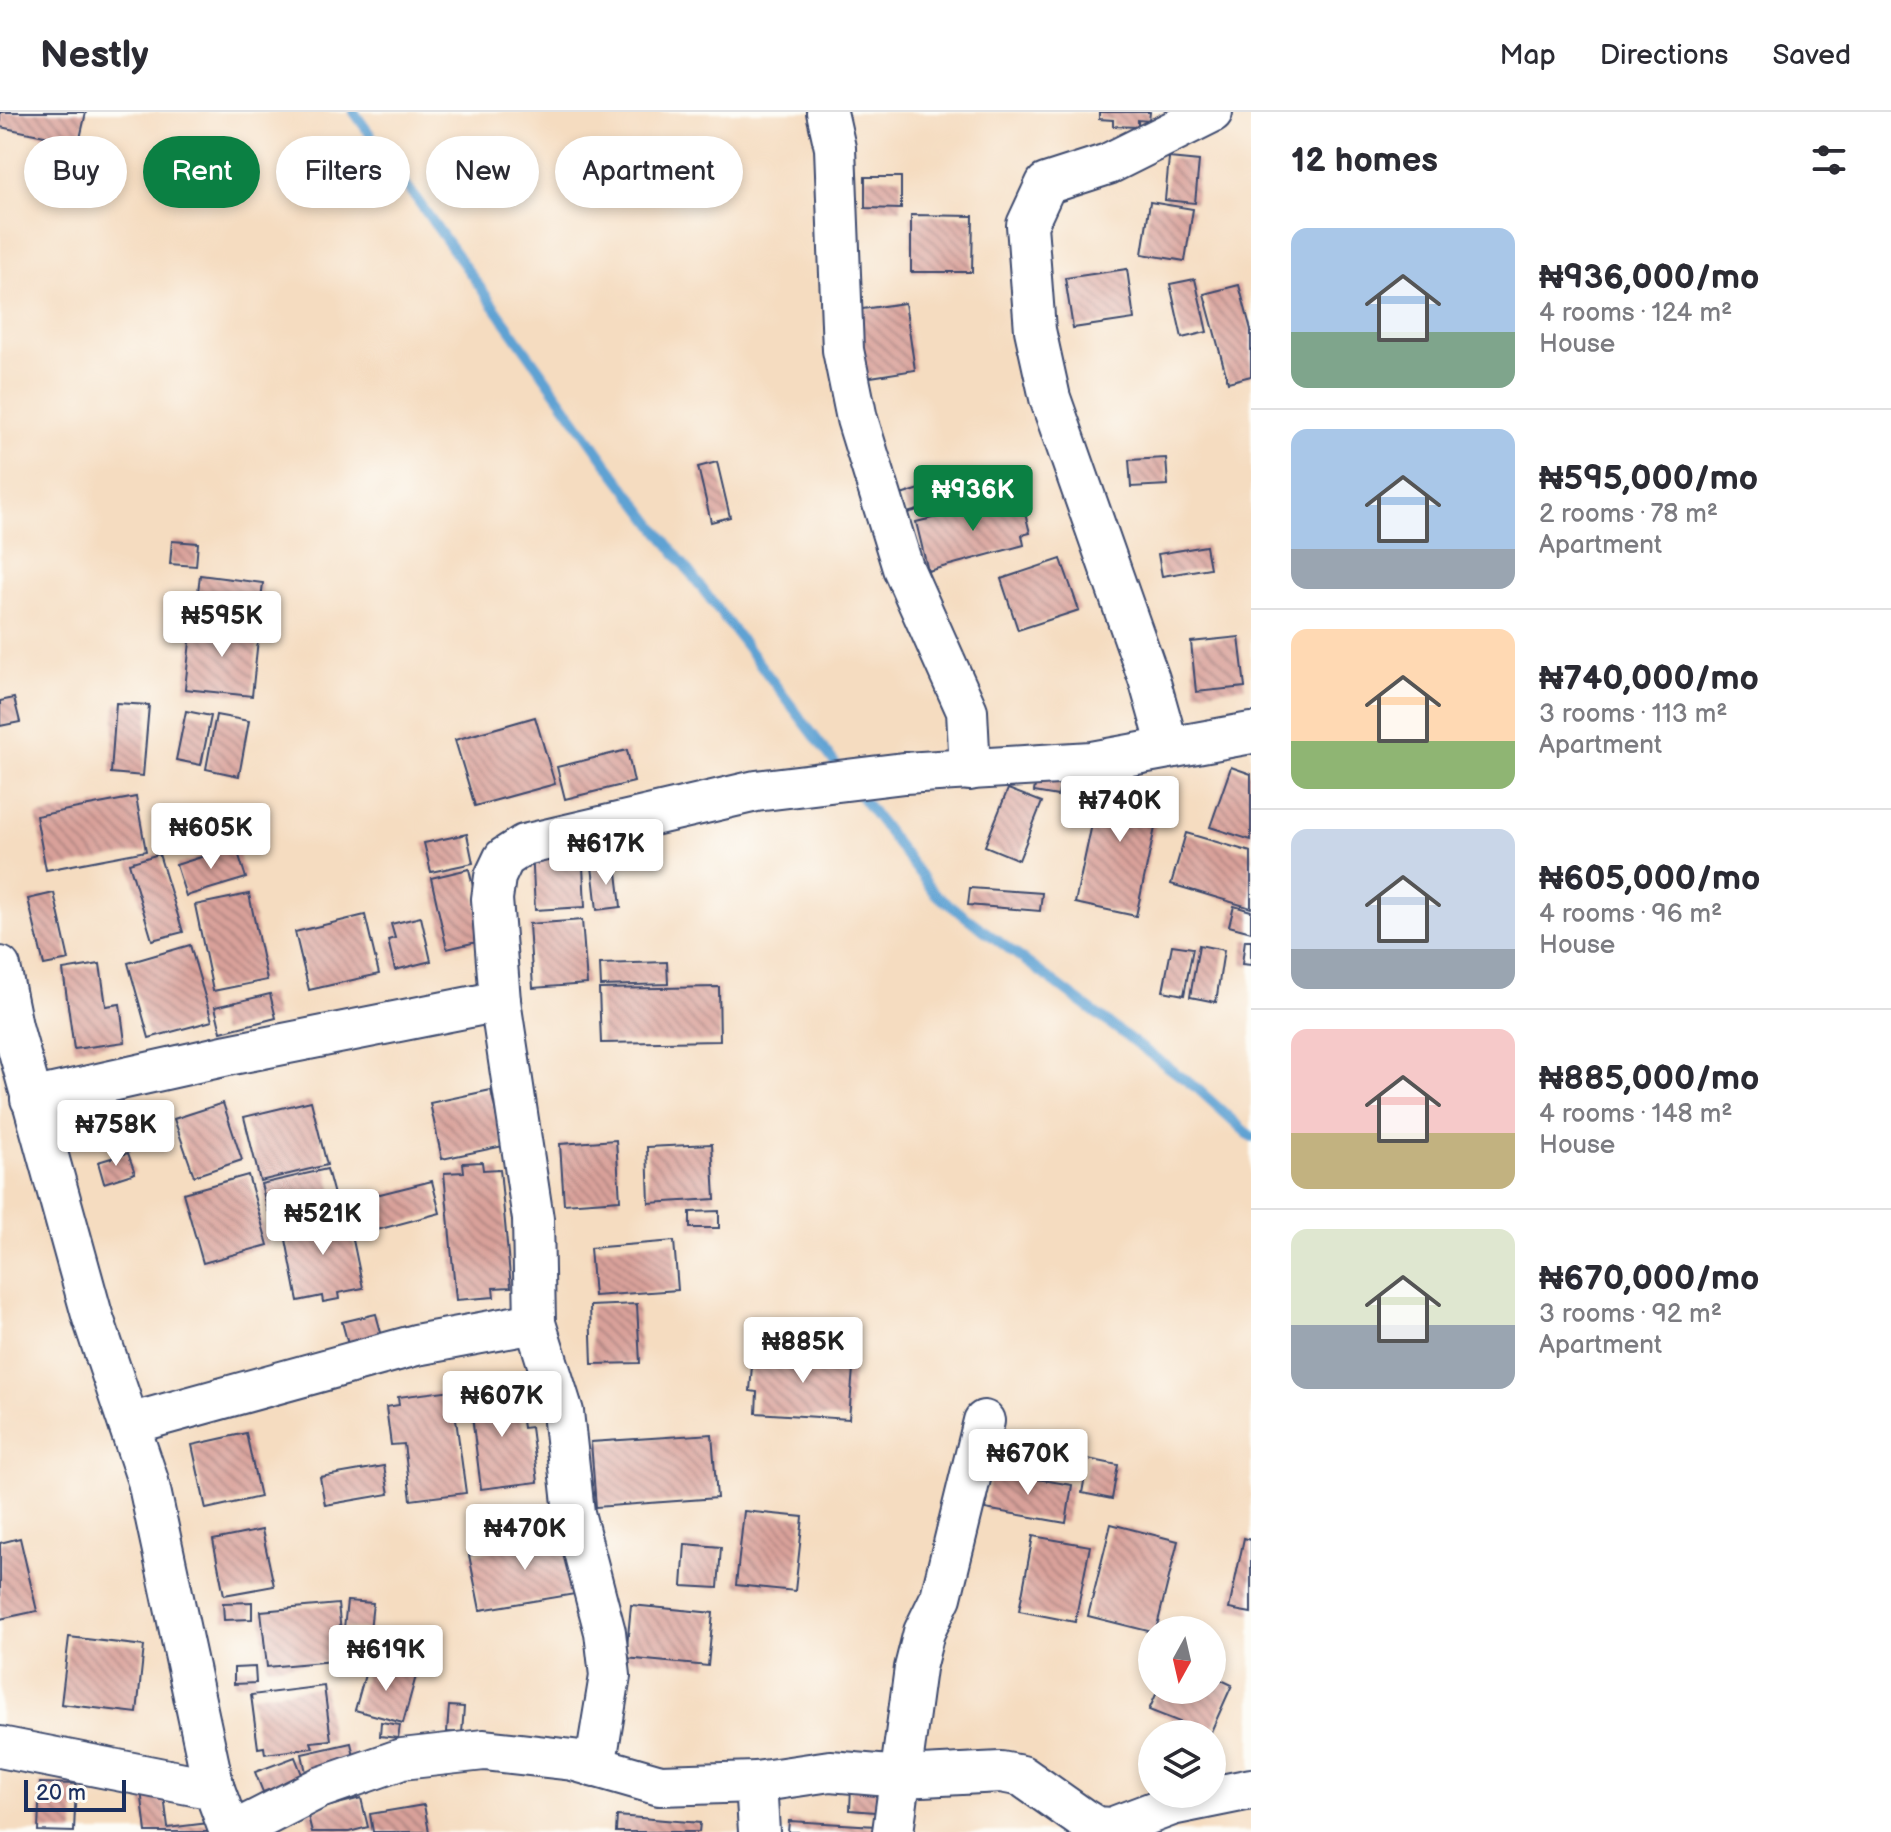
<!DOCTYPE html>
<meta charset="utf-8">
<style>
body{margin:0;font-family:"Balsamiq Sans",sans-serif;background:#f2f2f3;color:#2b2b33;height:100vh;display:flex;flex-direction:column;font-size:30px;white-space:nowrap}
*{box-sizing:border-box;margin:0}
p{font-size:26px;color:#7c7c81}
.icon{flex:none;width:44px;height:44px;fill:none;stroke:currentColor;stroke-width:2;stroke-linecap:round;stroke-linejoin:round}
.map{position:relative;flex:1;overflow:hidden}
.sheet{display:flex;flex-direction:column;background:#fff;width:640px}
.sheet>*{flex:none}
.guide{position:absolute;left:24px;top:24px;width:760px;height:72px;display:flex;gap:16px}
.needle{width:52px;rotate:188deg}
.controls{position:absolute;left:1138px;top:1504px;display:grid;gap:16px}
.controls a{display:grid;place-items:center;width:88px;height:88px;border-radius:50%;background:#fff;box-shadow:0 4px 12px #0003;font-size:40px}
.scale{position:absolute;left:24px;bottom:20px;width:102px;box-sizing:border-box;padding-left:8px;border:4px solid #1b2f5e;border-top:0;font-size:22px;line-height:28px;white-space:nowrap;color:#1b2f5e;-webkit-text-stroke:6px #fdfcf7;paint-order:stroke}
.price{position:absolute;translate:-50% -68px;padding:0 18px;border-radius:8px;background:#fff;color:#222;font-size:26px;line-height:52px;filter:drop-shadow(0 2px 4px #0008)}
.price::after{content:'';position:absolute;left:50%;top:48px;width:24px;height:18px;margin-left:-12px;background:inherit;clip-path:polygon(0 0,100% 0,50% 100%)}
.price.on{background:#0b8043;color:#fff}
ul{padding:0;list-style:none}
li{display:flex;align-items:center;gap:24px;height:200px;padding:0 40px}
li+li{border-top:2px solid #e1e1e2}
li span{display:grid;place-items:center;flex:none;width:224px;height:160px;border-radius:16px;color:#555}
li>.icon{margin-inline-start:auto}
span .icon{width:96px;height:96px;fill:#fffc;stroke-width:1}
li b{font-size:34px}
h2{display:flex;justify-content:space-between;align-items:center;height:96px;padding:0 40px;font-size:34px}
.tag{padding:0 28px;border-radius:36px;background:#fff;box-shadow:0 4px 12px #0003;font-size:28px;line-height:72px}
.tag.on{background:#0b8043;color:#fff}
header{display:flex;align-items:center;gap:48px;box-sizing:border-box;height:112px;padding:0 40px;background:#fff;border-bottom:2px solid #e1e1e2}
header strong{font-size:38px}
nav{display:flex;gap:44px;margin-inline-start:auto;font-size:28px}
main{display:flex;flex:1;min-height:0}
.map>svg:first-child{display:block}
</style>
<header>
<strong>Nestly</strong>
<nav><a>Map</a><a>Directions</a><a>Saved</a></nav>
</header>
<main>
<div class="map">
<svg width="1251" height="1720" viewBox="0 0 1251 1720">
<defs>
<pattern id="building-back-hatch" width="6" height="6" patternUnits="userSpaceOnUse" patternTransform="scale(2)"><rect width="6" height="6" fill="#d9a19a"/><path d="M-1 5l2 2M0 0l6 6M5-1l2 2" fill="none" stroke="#af8481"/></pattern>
</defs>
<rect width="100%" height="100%" fill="#fdfcf7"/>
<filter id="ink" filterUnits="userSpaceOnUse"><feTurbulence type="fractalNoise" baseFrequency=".0125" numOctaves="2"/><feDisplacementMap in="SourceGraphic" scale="16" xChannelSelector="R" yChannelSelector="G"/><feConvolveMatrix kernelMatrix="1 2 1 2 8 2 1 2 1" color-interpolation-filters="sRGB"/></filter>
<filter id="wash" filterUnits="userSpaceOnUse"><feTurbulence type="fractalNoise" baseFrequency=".006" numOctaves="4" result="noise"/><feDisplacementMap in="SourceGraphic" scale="32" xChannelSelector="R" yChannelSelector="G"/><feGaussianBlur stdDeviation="1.8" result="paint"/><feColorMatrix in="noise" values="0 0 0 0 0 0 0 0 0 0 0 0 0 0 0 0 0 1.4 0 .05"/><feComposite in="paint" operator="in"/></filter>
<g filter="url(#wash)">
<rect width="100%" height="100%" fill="#f5dcc0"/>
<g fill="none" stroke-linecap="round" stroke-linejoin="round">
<g stroke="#5fa2d3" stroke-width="10">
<path d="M354,0L608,353L841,659"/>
<path d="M856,678L935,782L1199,978L1251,1025"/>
</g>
</g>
<g id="blocks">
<g fill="url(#building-back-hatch)">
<path d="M0,0H86L79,31L0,15Z"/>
<path d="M1099,0H1150L1149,9L1138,8V15L1113,14V8L1099,7Z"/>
<path d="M1169,46L1199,49L1195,91L1165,88Z"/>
<path d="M865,65H901V97L865,96Z"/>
<path d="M1150,90L1193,97L1185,149L1142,142Z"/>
<path d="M911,103L973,104L972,160H911Z"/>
<path d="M1127,157L1134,207L1073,216L1065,166Z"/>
<path d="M1195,167L1207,220L1182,226L1170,172Z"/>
<path d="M1239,173L1251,218V264L1228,270L1204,182Z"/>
<path d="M905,191L915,258L858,267L848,199Z"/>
<path d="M1166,346L1168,373L1131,375L1129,348Z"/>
<path d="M717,350L730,405L711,410L698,355Z"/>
<path d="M920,377L925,396L907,401L901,383Z"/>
<path d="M1021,385L1030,421L1022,423L1024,433L928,459L916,410Z"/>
<path d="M172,429L198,431L196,454L170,452Z"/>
<path d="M1206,434L1210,456L1162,464L1158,442Z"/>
<path d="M1061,447L1079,498L1018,518L1001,467Z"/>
<path d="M200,463L263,471L258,513L195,505Z"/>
<path d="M192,510L259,518L252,584L185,577Z"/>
<path d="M1239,525L1245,575L1196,580L1191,530Z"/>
<path d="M14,586L20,610L0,614V589Z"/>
<path d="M116,591L149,593L143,664L111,661Z"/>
<path d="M186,599L211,604L201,653L176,648Z"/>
<path d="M216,603L249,609L239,664L206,657Z"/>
<path d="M535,605L555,672L475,694L455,628Z"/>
<path d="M627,638L634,670L565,687L557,655Z"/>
<path d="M1231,655L1251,662V728L1210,715Z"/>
<path d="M1103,661L1164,674L1136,804L1075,791Z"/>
<path d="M1037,662L1061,666L1058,684L1034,680Z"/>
<path d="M1008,677L1042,690L1019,748L985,734Z"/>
<path d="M136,685L146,739L46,758L36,704Z"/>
<path d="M1186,721L1251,740V796L1171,772Z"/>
<path d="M467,722L473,751L431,760L424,731Z"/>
<path d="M236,734L246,766L186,784L176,753Z"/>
<path d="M582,734L585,795L535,798L532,736Z"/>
<path d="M159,742L183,820L152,828L129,751Z"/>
<path d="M616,752L621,795L597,798L592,754Z"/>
<path d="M469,757L485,828L447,837L431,766Z"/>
<path d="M970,776L1042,781L1040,799L968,793Z"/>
<path d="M54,781L69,848L44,853L28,787Z"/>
<path d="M249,782L267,868L213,879L195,793Z"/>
<path d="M1234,794L1251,799V820L1229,814Z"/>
<path d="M365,803L379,862L309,878L295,820Z"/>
<path d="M421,805L431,849L395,858L388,828L395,826L391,812Z"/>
<path d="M582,808L587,872L533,876L529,812Z"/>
<path d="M1245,828H1251V853L1242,852Z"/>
<path d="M190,833L212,909L149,926L128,851Z"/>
<path d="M1172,833L1193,836L1184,883L1163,879Z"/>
<path d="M1199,833L1224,838L1216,890L1190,885Z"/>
<path d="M667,850L668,872L601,874L600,852Z"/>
<path d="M100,852L106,894L120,892L125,930L74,937L63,858Z"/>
<path d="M719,875L720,929L601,931L599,877Z"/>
<path d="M270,882L276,906L221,920L215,895Z"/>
<path d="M491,978L503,1034L442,1047L430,991Z"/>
<path d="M311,989L327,1053L260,1069L244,1005Z"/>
<path d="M223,991L242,1048L194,1064L174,1007Z"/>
<path d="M616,1028L620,1088L564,1092L560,1032Z"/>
<path d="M712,1032L715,1087L649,1091L647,1035Z"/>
<path d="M128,1041L135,1061L104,1071L98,1050Z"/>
<path d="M482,1050L483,1058L500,1057L511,1175L493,1176L494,1185L456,1188L444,1061L464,1060L463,1051Z"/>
<path d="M327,1057L334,1083L268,1099L261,1072Z"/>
<path d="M248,1063L268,1133L203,1151L183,1081Z"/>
<path d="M432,1069L440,1101L373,1119L364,1086Z"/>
<path d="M347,1099L363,1176L338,1181L339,1187L323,1190L322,1184L298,1189L283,1112Z"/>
<path d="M719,1099V1116H690V1100Z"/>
<path d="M674,1129L678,1178L594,1184L590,1136Z"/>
<path d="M637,1192L640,1251L592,1252L590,1194Z"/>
<path d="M376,1202L383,1228L349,1236L342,1210Z"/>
<path d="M759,1239L854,1244L849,1307L756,1301L757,1280L750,1279L752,1253L759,1254Z"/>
<path d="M517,1273L523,1316L531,1315L538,1370L481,1377L469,1279Z"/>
<path d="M452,1278L466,1381L411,1388L404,1332L391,1333L386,1295L399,1293L398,1285Z"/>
<path d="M246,1321L260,1385L206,1397L192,1333Z"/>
<path d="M712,1322L717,1386L596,1395L591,1330Z"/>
<path d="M1088,1347L1118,1353L1112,1387L1082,1381Z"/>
<path d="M384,1354L389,1382L325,1393L320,1365Z"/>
<path d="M991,1359L1072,1373L1066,1411L985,1397Z"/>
<path d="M744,1399L803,1405L795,1479L736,1473Z"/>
<path d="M1111,1412L1178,1429L1156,1518L1152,1520L1088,1504Z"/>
<path d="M262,1418L274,1474L224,1483L213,1428Z"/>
<path d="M533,1422L535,1432L572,1425L581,1481L480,1498L469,1443L507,1436L505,1427Z"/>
<path d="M1033,1424L1090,1434L1075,1510L1019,1499Z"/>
<path d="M20,1426L37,1499L0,1507V1431Z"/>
<path d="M1244,1426L1251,1428V1501L1229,1497Z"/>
<path d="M685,1432L721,1435L718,1476L682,1474Z"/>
<path d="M347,1489L373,1491L370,1518L344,1516Z"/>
<path d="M252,1490V1507L224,1508L223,1491Z"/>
<path d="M338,1492L344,1548L267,1555L261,1499Z"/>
<path d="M631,1493L713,1501L708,1554L626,1546Z"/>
<path d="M69,1525L144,1534L137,1601L61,1592Z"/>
<path d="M1212,1542L1225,1548L1217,1566L1232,1573L1210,1622L1149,1598L1158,1578H1212Z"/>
<path d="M368,1552L416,1564L403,1611L355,1598Z"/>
<path d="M255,1555L256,1571L234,1572V1556Z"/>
<path d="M324,1574L331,1628L311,1630L313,1636L265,1642L264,1635L258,1636L251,1583Z"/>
<path d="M449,1594L464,1595L462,1621L447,1620Z"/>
<path d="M381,1610L400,1613L398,1626L380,1624Z"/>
<path d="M351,1631L356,1654L307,1665L302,1642Z"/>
<path d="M295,1645L303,1665L263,1680L255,1660Z"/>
<path d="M40,1671L76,1672L74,1720L38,1719Z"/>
<path d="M851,1675L890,1678L888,1701L850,1698Z"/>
<path d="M163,1676L168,1716L209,1711V1720H146L141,1678Z"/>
<path d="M361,1686L368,1715L349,1720H312L307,1700Z"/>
<path d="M424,1693L429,1720H373L370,1702Z"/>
<path d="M617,1704L700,1711L699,1720H616Z"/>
<path d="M789,1709L876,1714L875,1720H788Z"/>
</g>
</g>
</g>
<g filter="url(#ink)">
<use href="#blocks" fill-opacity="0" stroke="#3c496d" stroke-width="2"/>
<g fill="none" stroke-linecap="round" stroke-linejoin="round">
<defs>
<g id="minor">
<path d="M827,0L835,36L843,238L857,307L903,456L967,599L970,658"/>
<path d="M1168,634L1149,567L1050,286L1035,218L1027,113L1046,72L1108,52L1212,0"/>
<path d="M0,855L12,914L92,1203L148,1369L214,1677L230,1720"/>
<path d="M31,987L228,943L500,889"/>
<path d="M129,1312L416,1233L535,1211"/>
<path d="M0,1635L214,1677"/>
<path d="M595,1655L610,1564L605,1520L574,1401L563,1300L535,1211L533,1107L500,889L492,787L495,765L504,746L524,733L756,679L904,661L1092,650L1251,621"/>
<path d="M756,1670L759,1720"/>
<path d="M233,1720L319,1676L402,1647L484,1638L573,1648L660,1673L756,1670L830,1659L902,1665L1001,1660L1022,1664L1083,1707L1096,1715L1111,1716L1172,1693L1251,1677"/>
<path d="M893,1720L915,1556L924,1520L941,1485L984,1309"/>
</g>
</defs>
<use href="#minor" stroke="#3c496d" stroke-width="44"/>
<use href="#minor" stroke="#fff" stroke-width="40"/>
</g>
</g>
</svg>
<div class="controls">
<a><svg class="needle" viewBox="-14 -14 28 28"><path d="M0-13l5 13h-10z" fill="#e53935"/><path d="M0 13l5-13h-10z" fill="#7c7c81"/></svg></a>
<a><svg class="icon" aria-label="layers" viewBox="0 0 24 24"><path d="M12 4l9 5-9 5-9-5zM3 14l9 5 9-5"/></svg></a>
</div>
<div class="scale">20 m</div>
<b class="price on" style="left:973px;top:421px">₦936K</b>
<b class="price" style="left:222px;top:547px">₦595K</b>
<b class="price" style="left:1120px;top:732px">₦740K</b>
<b class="price" style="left:211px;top:759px">₦605K</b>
<b class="price" style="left:606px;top:775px">₦617K</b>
<b class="price" style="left:116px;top:1056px">₦758K</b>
<b class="price" style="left:323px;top:1145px">₦521K</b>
<b class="price" style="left:803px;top:1273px">₦885K</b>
<b class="price" style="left:502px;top:1327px">₦607K</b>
<b class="price" style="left:1028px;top:1385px">₦670K</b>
<b class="price" style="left:525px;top:1460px">₦470K</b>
<b class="price" style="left:386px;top:1581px">₦619K</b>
<div class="guide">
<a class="tag">Buy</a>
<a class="tag on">Rent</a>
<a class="tag">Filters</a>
<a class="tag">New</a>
<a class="tag">Apartment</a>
</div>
</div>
<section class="sheet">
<h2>12 homes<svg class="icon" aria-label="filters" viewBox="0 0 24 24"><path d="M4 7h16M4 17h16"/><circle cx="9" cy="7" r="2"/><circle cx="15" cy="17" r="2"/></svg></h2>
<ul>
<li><span style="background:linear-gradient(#a9c7e8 65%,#7fa58c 0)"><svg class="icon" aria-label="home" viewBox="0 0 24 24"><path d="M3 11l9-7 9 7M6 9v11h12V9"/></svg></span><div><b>₦936,000/mo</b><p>4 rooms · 124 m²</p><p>House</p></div></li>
<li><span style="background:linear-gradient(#a9c7e8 75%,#9aa5b1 0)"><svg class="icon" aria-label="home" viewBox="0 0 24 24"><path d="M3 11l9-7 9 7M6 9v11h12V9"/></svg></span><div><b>₦595,000/mo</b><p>2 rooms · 78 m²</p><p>Apartment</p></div></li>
<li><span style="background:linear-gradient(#ffd9b3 70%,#8fb573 0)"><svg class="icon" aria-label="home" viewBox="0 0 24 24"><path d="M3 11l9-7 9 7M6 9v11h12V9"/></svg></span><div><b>₦740,000/mo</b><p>3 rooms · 113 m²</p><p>Apartment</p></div></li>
<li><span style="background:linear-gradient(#c9d6e8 75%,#9aa5b1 0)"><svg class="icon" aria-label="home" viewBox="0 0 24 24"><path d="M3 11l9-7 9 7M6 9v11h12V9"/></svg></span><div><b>₦605,000/mo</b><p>4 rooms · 96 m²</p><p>House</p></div></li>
<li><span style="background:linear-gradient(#f6c9c9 65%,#c2b280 0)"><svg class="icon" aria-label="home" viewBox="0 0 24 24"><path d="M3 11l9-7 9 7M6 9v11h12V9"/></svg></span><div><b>₦885,000/mo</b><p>4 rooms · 148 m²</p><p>House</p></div></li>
<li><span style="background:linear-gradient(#dfe7d0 60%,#9aa5b1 0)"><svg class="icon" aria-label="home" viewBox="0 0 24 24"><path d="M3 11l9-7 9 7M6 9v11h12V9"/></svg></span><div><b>₦670,000/mo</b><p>3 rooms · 92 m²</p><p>Apartment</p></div></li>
</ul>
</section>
</main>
